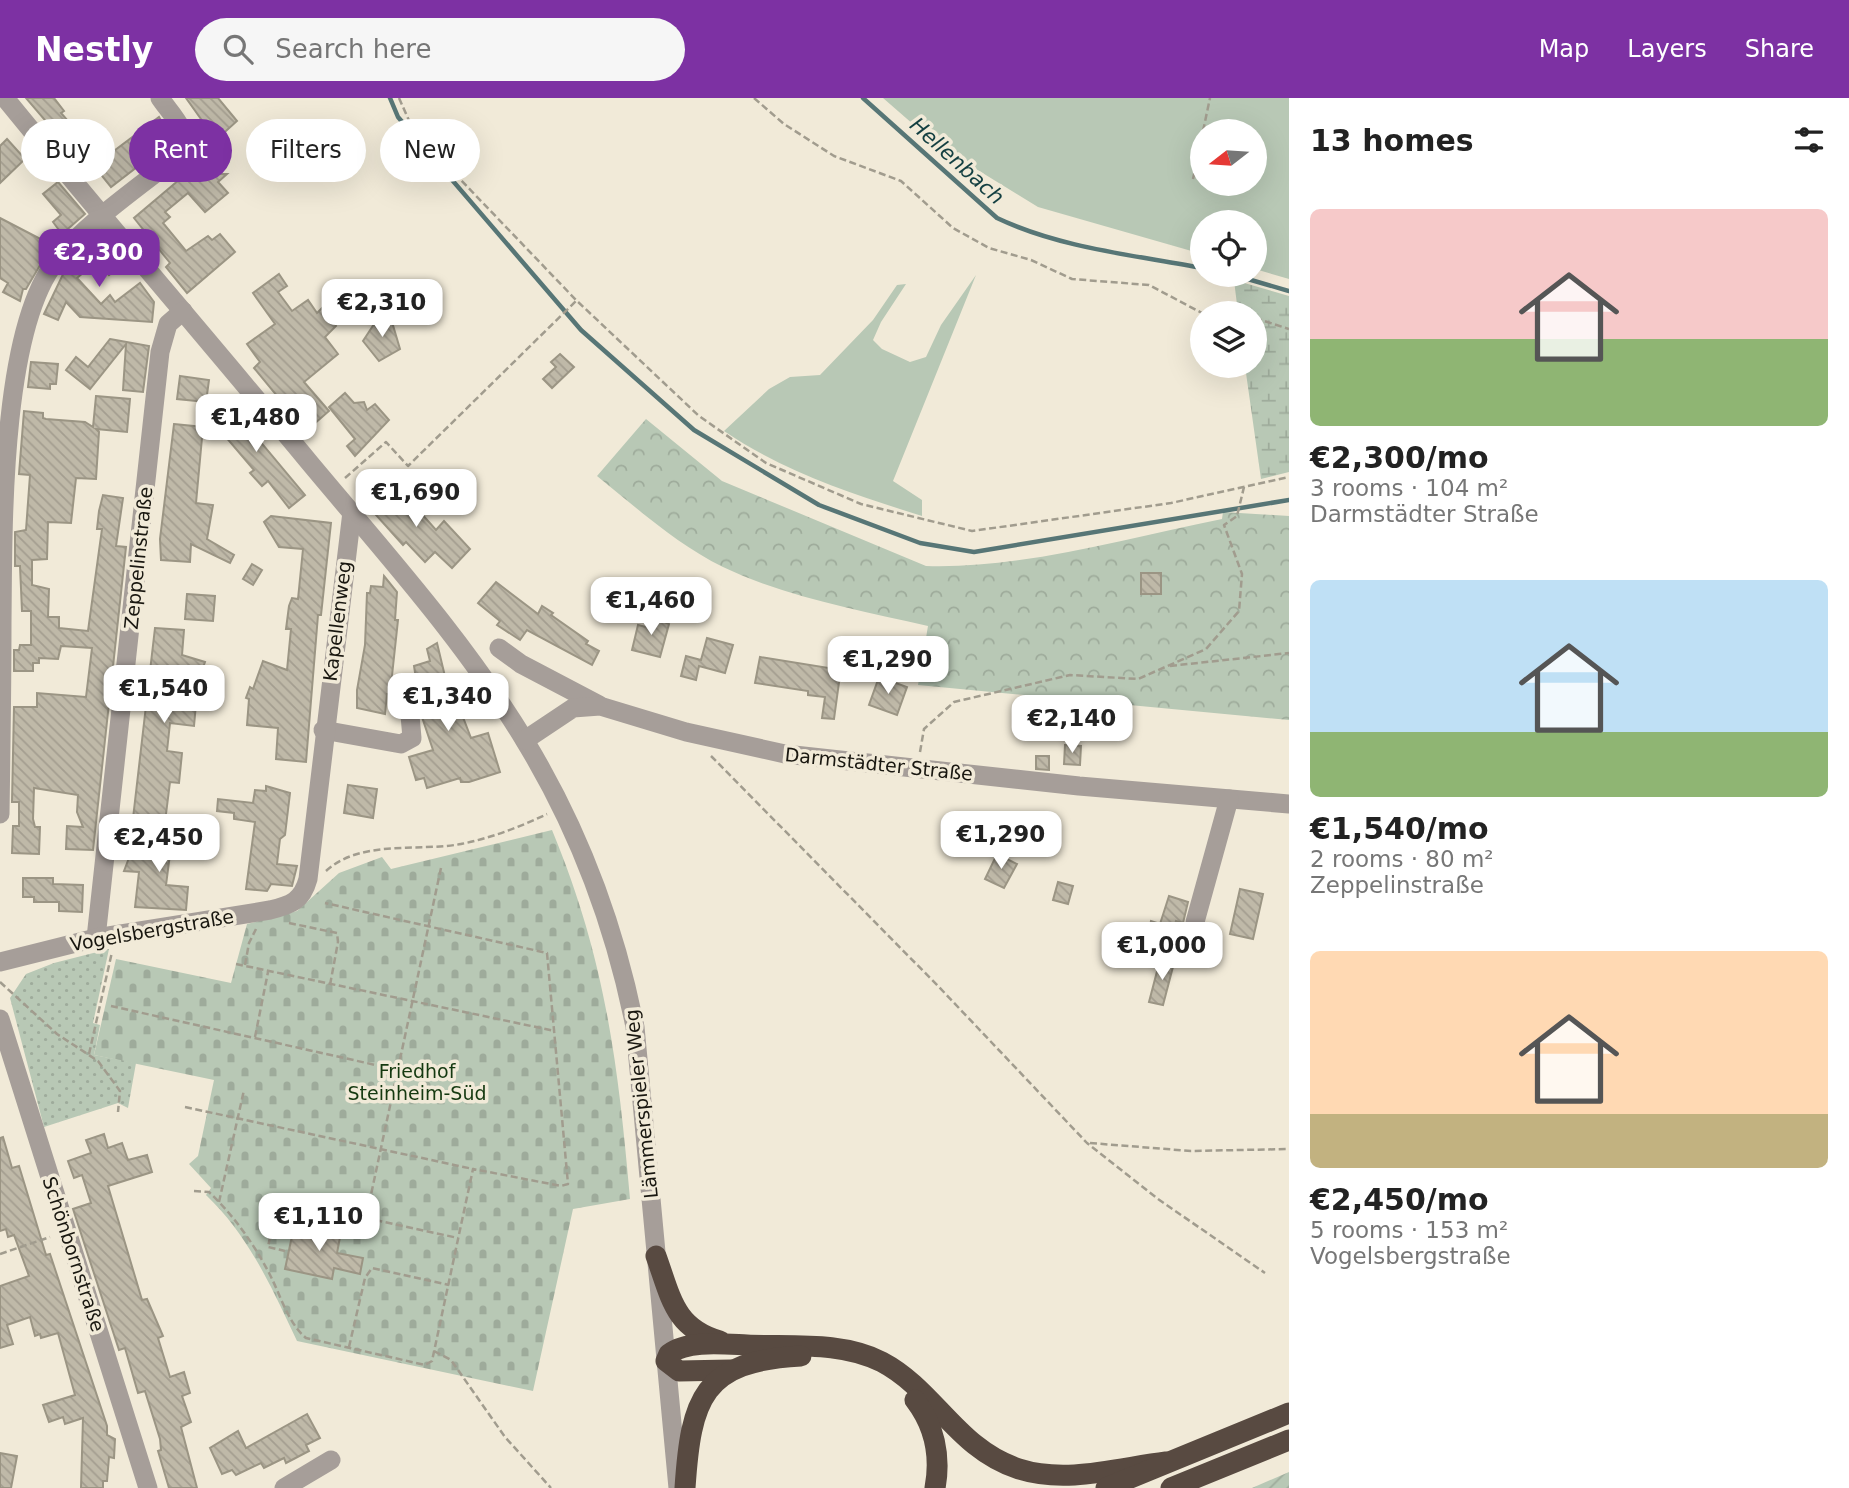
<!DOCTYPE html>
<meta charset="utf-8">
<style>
body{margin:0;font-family:"DejaVu Sans",sans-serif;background:#f6f6f6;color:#222;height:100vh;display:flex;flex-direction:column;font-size:26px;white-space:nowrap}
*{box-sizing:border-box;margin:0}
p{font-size:23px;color:#767676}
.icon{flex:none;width:38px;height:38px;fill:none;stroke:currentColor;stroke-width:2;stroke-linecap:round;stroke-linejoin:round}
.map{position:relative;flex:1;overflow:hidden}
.drawer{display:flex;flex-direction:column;background:#fff;width:560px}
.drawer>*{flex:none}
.top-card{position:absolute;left:21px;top:21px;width:665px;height:63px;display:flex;gap:14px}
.needle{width:46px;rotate:253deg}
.tools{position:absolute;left:1190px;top:21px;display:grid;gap:14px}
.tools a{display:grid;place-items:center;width:77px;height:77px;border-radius:50%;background:#fff;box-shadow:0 7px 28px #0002;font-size:35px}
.price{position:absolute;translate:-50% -60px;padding:0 16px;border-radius:14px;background:#fff;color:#222;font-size:23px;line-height:46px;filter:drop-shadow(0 2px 4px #0008)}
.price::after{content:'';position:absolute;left:50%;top:42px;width:21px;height:16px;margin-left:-10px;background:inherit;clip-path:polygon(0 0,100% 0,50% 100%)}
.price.active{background:#7d31a3;color:#fff}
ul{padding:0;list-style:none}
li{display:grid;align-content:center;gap:14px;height:371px;padding:0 21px}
li span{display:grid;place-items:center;height:217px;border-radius:10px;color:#555}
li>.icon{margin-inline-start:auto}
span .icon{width:126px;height:126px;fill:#fffc;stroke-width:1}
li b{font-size:30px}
h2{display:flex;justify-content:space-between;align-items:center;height:84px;padding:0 21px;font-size:30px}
.tag{padding:0 24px;border-radius:32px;background:#fff;box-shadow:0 7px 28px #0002;font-size:24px;line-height:63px}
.tag.active{background:#7d31a3;color:#fff}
header{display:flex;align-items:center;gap:42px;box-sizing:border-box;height:98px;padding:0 35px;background:#7d31a3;color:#fff}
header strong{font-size:33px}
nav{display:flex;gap:38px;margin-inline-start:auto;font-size:24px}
.search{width:490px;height:63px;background:#f6f6f6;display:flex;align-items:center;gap:18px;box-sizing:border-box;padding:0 24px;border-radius:38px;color:#767676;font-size:26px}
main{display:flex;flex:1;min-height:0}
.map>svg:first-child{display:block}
</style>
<header>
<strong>Nestly</strong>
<div class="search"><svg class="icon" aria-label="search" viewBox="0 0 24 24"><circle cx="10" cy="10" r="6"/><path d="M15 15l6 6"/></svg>Search here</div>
<nav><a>Map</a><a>Layers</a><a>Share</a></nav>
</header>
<main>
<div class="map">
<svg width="1289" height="1390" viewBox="0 0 1289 1390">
<defs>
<pattern id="forest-crowns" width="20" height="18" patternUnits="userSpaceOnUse" patternTransform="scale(1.75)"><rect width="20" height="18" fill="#b8c8b5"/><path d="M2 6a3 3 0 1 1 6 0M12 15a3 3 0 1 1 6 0" fill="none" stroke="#9eab9b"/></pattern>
<pattern id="wetland-marsh" width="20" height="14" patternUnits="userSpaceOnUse" patternTransform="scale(1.75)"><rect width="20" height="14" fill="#b8c8b5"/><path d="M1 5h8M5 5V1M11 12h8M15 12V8" fill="none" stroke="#9eab9b"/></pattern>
<pattern id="cemetery-stones" width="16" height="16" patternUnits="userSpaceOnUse" patternTransform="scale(1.75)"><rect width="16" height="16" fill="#b8c8b5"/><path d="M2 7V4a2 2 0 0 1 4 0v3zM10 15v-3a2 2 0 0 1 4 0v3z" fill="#9eab9b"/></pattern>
<pattern id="park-dots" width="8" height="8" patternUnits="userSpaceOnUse" patternTransform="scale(1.75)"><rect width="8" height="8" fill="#b8c8b5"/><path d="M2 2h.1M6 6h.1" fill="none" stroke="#9eab9b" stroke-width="1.8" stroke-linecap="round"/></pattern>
<pattern id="garden-furrows" width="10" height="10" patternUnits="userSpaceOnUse" patternTransform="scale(1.75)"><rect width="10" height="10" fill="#b8c8b5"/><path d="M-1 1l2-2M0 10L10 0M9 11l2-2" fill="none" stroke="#9eab9b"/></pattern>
<pattern id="building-back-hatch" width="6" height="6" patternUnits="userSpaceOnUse" patternTransform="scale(1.75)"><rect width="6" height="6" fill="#bfb9a8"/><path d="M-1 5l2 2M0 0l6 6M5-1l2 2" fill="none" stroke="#a49e90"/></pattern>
</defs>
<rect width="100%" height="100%" fill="#f1ead8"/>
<g fill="#b8c8b5" fill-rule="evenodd">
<path d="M883,0H1289V181L1255,171V124H1202V156L1038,109L937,47ZM1202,33H1255V86H1202Z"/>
<path d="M976,177L893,383L922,402V418C852,396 786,375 724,333L769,291L790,279L820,277L873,222L897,187L906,186L881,224L873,242L882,251L910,264L926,259L941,227Z"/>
</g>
<path fill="url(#forest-crowns)" d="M646,321L722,383L926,468C1023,471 1127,440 1222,421L1223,414L1289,418V622L918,587L928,528C859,512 786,499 723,469C676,446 637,410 597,378Z"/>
<path fill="url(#wetland-marsh)" d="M1234,182L1289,198V374L1261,381L1245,268H1255V215H1238Z"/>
<path fill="url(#cemetery-stones)" d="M552,732C605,860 618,964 630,1101L573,1111L533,1293L297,1243C272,1190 249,1138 206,1097L211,1090L189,1066L198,1058L214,982L94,957L116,861L231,885L247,826L297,813L339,775L382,759L391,771Z"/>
<path fill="url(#park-dots)" d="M109,851L93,925L100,927L94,957L136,965L128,1010L118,1005L44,1029L10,900L26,876L54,865Z"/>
<path fill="url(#garden-furrows)" d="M1289,1374V1390H1252Z"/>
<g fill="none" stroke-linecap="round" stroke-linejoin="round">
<g stroke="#577676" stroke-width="4.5">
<path d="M390,0L398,19L410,33L581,232L694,332L819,407L920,445L974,454L1289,402"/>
<path d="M863,0L997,120C1060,150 1134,157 1202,170"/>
<path d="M1234,177L1289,193"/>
</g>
</g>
<g fill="url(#building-back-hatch)" stroke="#9b9584" stroke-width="2">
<path d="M26,0H54L64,13L61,15L87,45L74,56Z"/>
<path d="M186,0H218L237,23L216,42Z"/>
<path d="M159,19L172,42L111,89L94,68Z"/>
<path d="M7,41L25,61L0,85V48Z"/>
<path d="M186,76H227L218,84L228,95L205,114L188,95L165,114L170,119L163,125L186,153L208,138L212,142L220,136L235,154L187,195L166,169L170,165L134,120Z"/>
<path d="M58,84L85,116L62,136L53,124L61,117L43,96Z"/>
<path d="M0,120L52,147L26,191H23L20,203L3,194L8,185L0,180Z"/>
<path d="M100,135L125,163L109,177L97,163L77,180L101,206L110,197L115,204L140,185L154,204L152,224L80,219L66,204L58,222L44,216L66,170L76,158L84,163L79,156Z"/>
<path d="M279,176L287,188L278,194L292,213L308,202L317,215L322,210L336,228L325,239L338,256L304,284L329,313L306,333L254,270L260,264L247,246L275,226L253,195Z"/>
<path d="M380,217L392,224L400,251L379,263L363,243Z"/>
<path d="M110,241L149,248L143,294L123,292L126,246L90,291L66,272L76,259L88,269Z"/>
<path d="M560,256L574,269L552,290L543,281L556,269L551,264Z"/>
<path d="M31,264L58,266L56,286H50V291L28,289Z"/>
<path d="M180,278L209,282L206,304L177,301Z"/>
<path d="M345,295L354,305L364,304L367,312L375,306L389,322L355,358L347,348L355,341L329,309Z"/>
<path d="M96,298L130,301L127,334L96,331L99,334L96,381L76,380L71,425L48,424L47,461L32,462V487L49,491L48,519H59V530L88,533L102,431H97L99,413L103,397L123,400L116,448L126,449L93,752L66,751L67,728L83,729L77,714L78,697L34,690L33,721L35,729H40L39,756L12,755L13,728H19V704H12L14,609H37V595L86,599L92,550L61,548L58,561L39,560V565H33V573H14V552H19L20,547H31V513H22L20,468H15V434L26,432L30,377L19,376L24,313L43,315V320L46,321L85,324L93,329Z"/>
<path d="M223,299L305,397L289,410L268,383L262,388L250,375L254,372L219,331H225L208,311Z"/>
<path d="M174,326L203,329L196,405L213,407L207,441L234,457L230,465L191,446L190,464L161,462L160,441Z"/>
<path d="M376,386L385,398L391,393L412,421L420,414L436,432L444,423L470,451L452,470L435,454L425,464L406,444L403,447L368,408L370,406L363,398Z"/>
<path d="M271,418L331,425L321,517H318L306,664L276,661L278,630L247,627L249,601L246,600L250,589L253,591L263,563L287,572L291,531H286L289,508L292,500L298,501L303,451L279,449L264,424Z"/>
<path d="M252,466L262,472L253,487L243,481Z"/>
<rect x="1141" y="475" width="20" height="21"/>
<path d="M384,478L397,494L395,522H398L390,596H387L385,616L357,610V592L365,547L367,495H370L371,488L383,489Z"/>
<path d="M496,484L538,516L542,508L553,515L551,517L588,543L586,546L599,553L592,567L527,532L520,542L497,527L500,523L478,505Z"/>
<path d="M187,496L215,498L213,523L185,521Z"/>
<path d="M649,517L669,526L660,559L632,552L638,527L646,529Z"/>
<path d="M155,530L184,532L182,557L205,564L198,584L194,628L170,625L167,653L182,655L179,685L170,684L164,732L132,729Z"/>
<path d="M707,540L733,547L725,575L699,568L696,582L681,578L686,558L701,562Z"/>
<path d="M437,545L454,616L461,614L471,640L488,635L500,674L469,684H461L460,680L427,690L424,680L416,682L409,659L433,652L422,619L414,568L430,563L427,551Z"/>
<path d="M760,559L829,570V575L840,577L834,621L822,620L825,599L808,597V593L755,585Z"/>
<path d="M879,579L907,589L897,617L869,607Z"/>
<path d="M1065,647L1081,648L1080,667L1064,666Z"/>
<path d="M1036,658H1049V672L1036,671Z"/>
<path d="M348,687L377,691L373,720L344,715Z"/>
<path d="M266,688L290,695L285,737L280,741L277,766L297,768L292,788L271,786L267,793L246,791L255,724L234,721V715L217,713L218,701L253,705L255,692L266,693Z"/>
<path d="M183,727L186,740L183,741L180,757L170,756L166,787L188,789L186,812L135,809L139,774L124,773L132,752L162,755L164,731Z"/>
<path d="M997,756L1017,766L1004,790L985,781Z"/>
<path d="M23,780H53V786L83,787L82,814L59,813V804H34V799H23Z"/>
<path d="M1058,784L1073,788L1068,806L1053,802Z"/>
<path d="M1240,791L1263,796L1253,841L1230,836Z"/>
<path d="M1169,798L1188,804L1183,825L1176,823L1168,851L1147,839L1151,823L1160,826Z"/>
<path d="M1160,862L1174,865L1163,907L1149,904Z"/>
<path d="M104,1036L108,1050L122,1045L128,1062L147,1057L152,1074L108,1088L142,1202L147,1201L163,1238L158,1240L170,1279L184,1274L190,1295L182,1298L191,1324L181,1329L197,1390H169L158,1353L161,1352L160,1341L145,1293L138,1295L125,1250L119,1252L73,1111L91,1105L82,1077L74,1080L68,1063L91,1055L86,1042Z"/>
<path d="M3,1039L12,1070L19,1068L46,1157L50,1156L107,1328V1337L115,1341L114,1360L109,1359L107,1383H103V1390H81L83,1320L65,1326L63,1319L49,1324L43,1307L75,1297L58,1235L41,1240L40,1236L35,1238L30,1219L7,1227L13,1246L0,1250V1188L29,1178L14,1137L8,1139L6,1131L0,1133V1040Z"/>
<path d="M295,1124L341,1134L337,1155L363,1160L360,1176L334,1170L332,1181L285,1171Z"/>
<path d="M307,1316L320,1340L306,1347L309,1353L286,1365L284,1360L264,1370L261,1365L236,1377L232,1372L222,1376L210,1350L238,1333L246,1350Z"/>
<path d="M0,1355L17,1358L11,1390H0Z"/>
</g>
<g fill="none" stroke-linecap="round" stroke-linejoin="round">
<g stroke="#a19c8e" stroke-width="2.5" stroke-dasharray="7 3.5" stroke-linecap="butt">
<path d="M399,0L411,27L458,79L576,202L699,318L766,365L861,406L972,433L1171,405L1289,379"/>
<path d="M754,0L784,26L834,58L901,83L953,130L989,150L1031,162L1072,181L1149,187L1202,215"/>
<path d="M1203,33L1210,0"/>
<path d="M1193,81L1202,38"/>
<path d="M1255,220L1289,231"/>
<path d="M345,380L386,344L408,368L576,203"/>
<path d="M1170,568L1289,555"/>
<path d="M920,654L924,631L954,604L1070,577L1138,581L1206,551L1239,513L1242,476L1224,427L1237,418L1244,389"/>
<path d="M711,658L939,889L1087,1045L1158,1101L1265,1175"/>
<path d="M441,770L366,1120L458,1140"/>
<path d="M326,773C361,741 418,754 461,746C491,740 520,729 547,716"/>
<path d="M289,825L337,835L338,844L330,887"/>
<path d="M236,866L555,933"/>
<path d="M245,867L249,845L256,831"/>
<path d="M0,884L57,936L98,963L120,993L118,1014"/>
<path d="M111,908L398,972"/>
<path d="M255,939L268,874"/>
<path d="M89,956L112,854"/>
<path d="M185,1009L473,1071"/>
<path d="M1090,1045L1191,1053L1289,1051"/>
<path d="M194,1093L209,1094C233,1117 252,1143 268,1173C280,1195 287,1224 306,1240L425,1267L432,1263L473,1071L561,1088L568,1086L547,855L325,805"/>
<path d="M219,1104L244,992"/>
<path d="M272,1129L268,1149L285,1153"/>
<path d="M0,1156L50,1139"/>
<path d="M349,1249L365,1180L372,1170L449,1187"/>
<path d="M434,1253L451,1262L505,1339L551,1390"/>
</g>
<g stroke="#a69e99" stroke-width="19">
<path d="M5,0C105,123 208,242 309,364C384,454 464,542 525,643C578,730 615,829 635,929L678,1390"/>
<path d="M499,550L521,566L599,607"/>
<path d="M323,632L401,646L412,640L408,595"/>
<path d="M525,642L573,610L600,608L686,634L785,656L1079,688L1289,706"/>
<path d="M0,716C1,652 2,589 2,525C3,434 0,234 56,163C86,124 145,85 184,53C190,33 170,15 160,0"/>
<path d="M1195,824L1229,701"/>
<path d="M96,840L160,254L168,226L183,213"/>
<path d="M0,864L96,840L270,812C291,807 302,803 308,781L352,414"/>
<path d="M0,921L148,1390"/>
<path d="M284,1390L331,1362"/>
</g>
<g stroke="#584a41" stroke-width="21">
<path d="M656,1158C671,1199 674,1230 720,1243"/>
<path d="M731,1272L679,1273L666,1263L669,1256C687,1242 724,1246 747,1247C791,1249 841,1243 882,1264C935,1292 957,1351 1019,1371C1066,1386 1118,1370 1166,1364"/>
<path d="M915,1302C934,1327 941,1358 935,1390"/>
<path d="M685,1390C691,1301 702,1263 801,1258"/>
<path d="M1106,1390L1289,1315"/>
<path d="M1171,1390L1289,1342"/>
</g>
</g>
<g text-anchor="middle" stroke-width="7" stroke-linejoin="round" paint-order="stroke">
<g font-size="19" fill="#191710" stroke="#f1ead8">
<text transform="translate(138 460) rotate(-84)" y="7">Zeppelinstraße</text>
<text transform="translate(337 523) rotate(-83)" y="7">Kapellenweg</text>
<text transform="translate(879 666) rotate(6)" y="7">Darmstädter Straße</text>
<text transform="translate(152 832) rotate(-10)" y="7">Vogelsbergstraße</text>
<text transform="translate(641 1006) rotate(-96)" y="7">Lämmerspieler Weg</text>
<text transform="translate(74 1156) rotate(72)" y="7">Schönbornstraße</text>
</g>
<g font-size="19" fill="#153910" stroke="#f1ead8">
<text x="417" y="980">Friedhof<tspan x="417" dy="22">Steinheim-Süd</tspan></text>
</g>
<g font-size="21" font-style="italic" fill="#133f41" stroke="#f1ead8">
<text transform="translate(957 63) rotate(42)" y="7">Hellenbach</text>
</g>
</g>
</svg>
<div class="tools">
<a><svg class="needle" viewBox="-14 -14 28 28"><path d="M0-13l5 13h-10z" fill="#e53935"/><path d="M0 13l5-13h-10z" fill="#767676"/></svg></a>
<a><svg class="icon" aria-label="locate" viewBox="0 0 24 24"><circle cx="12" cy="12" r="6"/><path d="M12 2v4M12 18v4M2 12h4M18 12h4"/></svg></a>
<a><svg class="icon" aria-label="layers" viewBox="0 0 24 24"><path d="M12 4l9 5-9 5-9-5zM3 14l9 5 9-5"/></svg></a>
</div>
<b class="price active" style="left:99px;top:191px">€2,300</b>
<b class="price" style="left:382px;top:241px">€2,310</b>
<b class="price" style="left:256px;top:356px">€1,480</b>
<b class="price" style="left:416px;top:431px">€1,690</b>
<b class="price" style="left:651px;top:539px">€1,460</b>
<b class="price" style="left:888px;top:598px">€1,290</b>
<b class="price" style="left:164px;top:627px">€1,540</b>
<b class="price" style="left:448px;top:635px">€1,340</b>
<b class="price" style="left:1072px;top:657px">€2,140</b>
<b class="price" style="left:1001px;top:773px">€1,290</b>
<b class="price" style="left:159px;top:776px">€2,450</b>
<b class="price" style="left:1162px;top:884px">€1,000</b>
<b class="price" style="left:319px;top:1155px">€1,110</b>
<div class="top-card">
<a class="tag">Buy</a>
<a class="tag active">Rent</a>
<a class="tag">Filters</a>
<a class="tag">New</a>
</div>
</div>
<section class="drawer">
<h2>13 homes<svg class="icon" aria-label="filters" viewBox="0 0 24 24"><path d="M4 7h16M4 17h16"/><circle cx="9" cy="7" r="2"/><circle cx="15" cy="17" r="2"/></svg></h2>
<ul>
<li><span style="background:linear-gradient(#f6c9c9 60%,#8fb573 0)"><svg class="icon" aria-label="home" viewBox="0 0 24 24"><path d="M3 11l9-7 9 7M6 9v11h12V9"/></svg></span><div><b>€2,300/mo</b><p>3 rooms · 104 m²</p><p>Darmstädter Straße</p></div></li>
<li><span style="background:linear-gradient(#bfe0f5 70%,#8fb573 0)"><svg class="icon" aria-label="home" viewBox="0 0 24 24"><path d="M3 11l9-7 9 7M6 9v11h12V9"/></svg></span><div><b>€1,540/mo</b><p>2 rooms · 80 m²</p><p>Zeppelinstraße</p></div></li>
<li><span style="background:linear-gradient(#ffd9b3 75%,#c2b280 0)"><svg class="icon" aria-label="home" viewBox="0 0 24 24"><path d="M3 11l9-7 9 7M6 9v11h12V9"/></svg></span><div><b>€2,450/mo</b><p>5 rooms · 153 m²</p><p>Vogelsbergstraße</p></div></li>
</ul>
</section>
</main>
